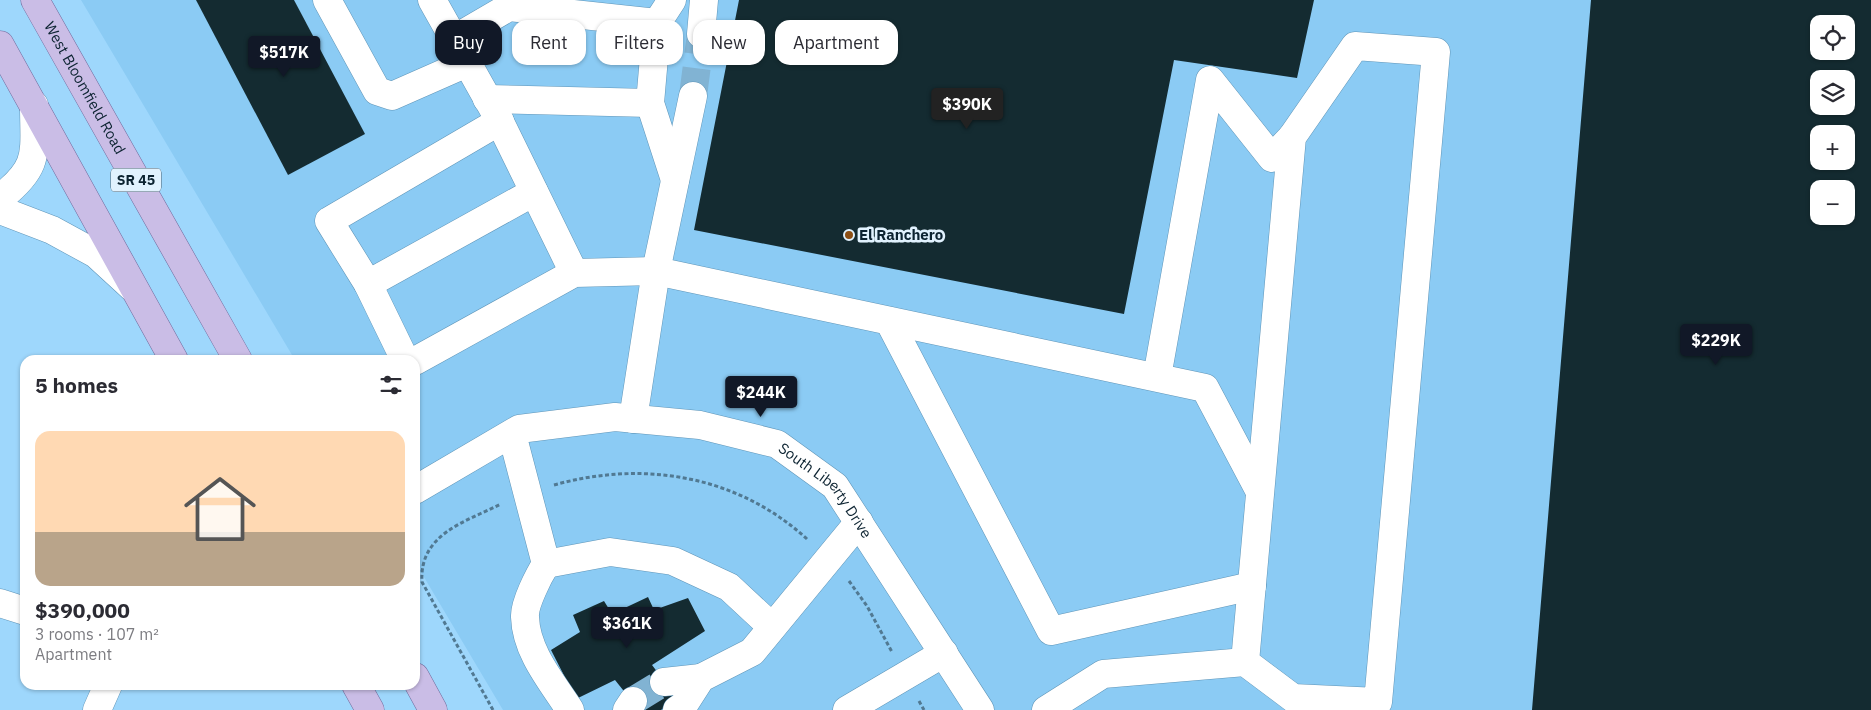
<!DOCTYPE html>
<meta charset="utf-8">
<style>
body{margin:0;font-family:"IBM Plex Sans",sans-serif;background:#f7f7f7;color:#2b2b33;height:100vh;display:flex;flex-direction:column;font-size:19px;white-space:nowrap}
*{box-sizing:border-box;margin:0}
p{font-size:16px;color:#7c7c81}
.icon{flex:none;width:28px;height:28px;fill:none;stroke:currentColor;stroke-width:2;stroke-linecap:round;stroke-linejoin:round}
.map{position:relative;flex:1;overflow:hidden}
.drawer{position:absolute;left:20px;top:355px;width:400px;height:335px;display:flex;flex-direction:column;background:#fff;border-radius:15px;box-shadow:0 1px 4px #0004}
.drawer>*{flex:none}
.guide{position:absolute;left:435px;top:20px;width:475px;height:45px;display:flex;gap:10px}
.controls{position:absolute;left:1810px;top:15px;display:grid;gap:10px}
.controls a{display:grid;place-items:center;width:45px;height:45px;border-radius:10px;background:#fff;box-shadow:0 1px 4px #0004;font-size:25px}
.price{position:absolute;translate:-50% -42px;padding:0 11px;border-radius:5px;background:#111827;color:#fff;font-size:16px;line-height:32px;filter:drop-shadow(0 1px 2px #0008)}
.price::after{content:'';position:absolute;left:50%;top:30px;width:15px;height:11px;margin-left:-8px;background:inherit;clip-path:polygon(0 0,100% 0,50% 100%)}
.price.selected{background:#222;color:#fff}
ul{padding:0;list-style:none}
li{display:grid;align-content:center;gap:10px;height:265px;padding:0 15px}
li+li{border-top:1px solid #e1e1e2}
li span{display:grid;place-items:center;height:155px;border-radius:15px;color:#555}
li>.icon{margin-inline-start:auto}
span .icon{width:90px;height:90px;fill:#fffc;stroke-width:1}
li b{font-size:21px}
h2{display:flex;justify-content:space-between;align-items:center;height:60px;padding:0 15px;font-size:21px}
.chip{padding:0 18px;border-radius:15px;background:#fff;box-shadow:0 1px 4px #0004;font-size:18px;line-height:45px}
.chip.selected{background:#111827;color:#fff}
.map>svg:first-child{display:block}
</style>
<div class="map">
<svg width="1871" height="710" viewBox="0 0 1871 710">
<rect width="100%" height="100%" fill="#9ed7fc"/>
<path fill="#8bcbf4" fill-rule="evenodd" d="M81,0H1871V710H503L415,562V360H295ZM1819,24H1846V51H1819ZM1819,79H1846V106H1819ZM1819,134H1846V161H1819ZM1819,189H1846V216H1819Z"/>
<g fill="#142b31" fill-rule="evenodd">
<path d="M196,0H294L365,134L288,175Z"/>
<path d="M739,0H1314L1297,78L1174,60L1124,314L694,230Z"/>
<path d="M1591,0H1871V710H1532ZM1819,24H1846V51H1819ZM1819,79H1846V106H1819ZM1819,134H1846V161H1819ZM1819,189H1846V216H1819Z"/>
<path d="M648,597L654,610L688,598L705,631L652,665L677,698L661,710H639L615,680L576,699L551,650L580,632L573,615L604,601L612,614Z"/>
</g>
<g fill="none" stroke-linecap="round" stroke-linejoin="round">
<g stroke="#81b3d3" stroke-width="28" stroke-dasharray="28 14" stroke-linecap="butt">
<path d="M693,96L701,34"/>
<path d="M633,701L664,682"/>
</g>
<defs>
<g id="minor">
<path d="M327,0L377,91L392,96L467,63"/>
<path d="M432,0L496,114L574,273"/>
<path d="M672,0L657,23L650,103L675,180"/>
<path d="M701,34L704,0"/>
<path d="M454,39L509,7L657,23"/>
<path d="M487,99L650,103"/>
<path d="M0,198C41,166 34,153 34,105"/>
<path d="M0,210L52,230L96,254L133,288"/>
<path d="M368,284L534,192"/>
<path d="M889,321L1051,631L1252,586"/>
<path d="M405,360L368,284L329,221L500,121"/>
<path d="M415,361L574,273L656,271L1205,388L1259,490"/>
<path d="M1157,377L1210,80L1272,158L1292,137"/>
<path d="M633,419L656,271L693,96"/>
<path d="M512,434L546,564C539,575 524,604 525,617C526,652 552,682 570,710"/>
<path id="s1" d="M415,490L519,429L615,417L700,425L777,444L835,486L980,710"/>
<path d="M546,564L610,552L673,561L729,587L772,627"/>
<path d="M0,603L25,611"/>
<path d="M664,682L701,678"/>
<path d="M97,710L108,685"/>
<path d="M627,710L633,701"/>
<path d="M677,710L683,706L701,678L752,652L859,522"/>
<path d="M847,710L944,653"/>
<path d="M1046,710L1103,674L1245,662L1293,698L1378,702L1436,52L1355,46L1292,137L1245,662"/>
</g>
<g id="major">
<path id="s2" d="M35,0L238,360"/>
<path d="M0,45L174,360"/>
<path d="M415,677L433,710"/>
<path d="M356,685L370,710"/>
</g>
</defs>
<use href="#minor" stroke="#5f95b8" stroke-width="29"/>
<use href="#major" stroke="#706a9c" stroke-width="29"/>
<g stroke="#517992" stroke-width="3" stroke-dasharray="4 2.5" stroke-linecap="butt">
<path d="M554,485C643,460 737,475 807,539"/>
<path d="M415,567L421,570"/>
<path d="M849,581L867,606L892,652"/>
<path d="M919,701L924,710"/>
<path d="M493,710L422,582C419,534 465,522 501,504"/>
</g>
<use href="#minor" stroke="#fff" stroke-width="28"/>
<use href="#major" stroke="#cabde6" stroke-width="28"/>
</g>
<circle fill="#8d4f14" stroke="#e1f2fe" stroke-width="2" cx="849" cy="235" r="5"/>
<g text-anchor="middle" stroke-width="5" stroke-linejoin="round" paint-order="stroke">
<rect fill="#e1f2fe" stroke="#4c616e" stroke-width="1" x="111" y="168.5" width="50" height="23" rx="4"/>
<g font-size="14" font-weight="bold" fill="#0c2331">
<text x="136" y="185">SR 45</text>
</g>
<g font-size="15" fill="#0c2331" stroke="#e1f2fe">
<text dy="5" stroke="none"><textPath href="#s2" startOffset="101">West Bloomfield Road</textPath></text>
<text dy="5" stroke="none"><textPath href="#s1" startOffset="450">South Liberty Drive</textPath></text>
</g>
<g font-size="15" font-weight="bold" fill="#0c2331" stroke="#e1f2fe" text-anchor="start">
<text x="859" y="240">El Ranchero</text>
</g>
</g>
</svg>
<div class="controls">
<a><svg class="icon" aria-label="locate" viewBox="0 0 24 24"><circle cx="12" cy="12" r="6"/><path d="M12 2v4M12 18v4M2 12h4M18 12h4"/></svg></a>
<a><svg class="icon" aria-label="layers" viewBox="0 0 24 24"><path d="M12 4l9 5-9 5-9-5zM3 14l9 5 9-5"/></svg></a>
<a>+</a>
<a>−</a>
</div>
<b class="price" style="left:284px;top:78px">$517K</b>
<b class="price selected" style="left:967px;top:130px">$390K</b>
<b class="price" style="left:1716px;top:366px">$229K</b>
<b class="price" style="left:761px;top:418px">$244K</b>
<b class="price" style="left:627px;top:649px">$361K</b>
<div class="guide">
<a class="chip selected">Buy</a>
<a class="chip">Rent</a>
<a class="chip">Filters</a>
<a class="chip">New</a>
<a class="chip">Apartment</a>
</div>
<section class="drawer">
<h2>5 homes<svg class="icon" aria-label="filters" viewBox="0 0 24 24"><path d="M4 7h16M4 17h16"/><circle cx="9" cy="7" r="2"/><circle cx="15" cy="17" r="2"/></svg></h2>
<ul>
<li><span style="background:linear-gradient(#ffd9b3 65%,#b9a48a 0)"><svg class="icon" aria-label="home" viewBox="0 0 24 24"><path d="M3 11l9-7 9 7M6 9v11h12V9"/></svg></span><div><b>$390,000</b><p>3 rooms · 107 m²</p><p>Apartment</p></div></li>
</ul>
</section>
</div>
